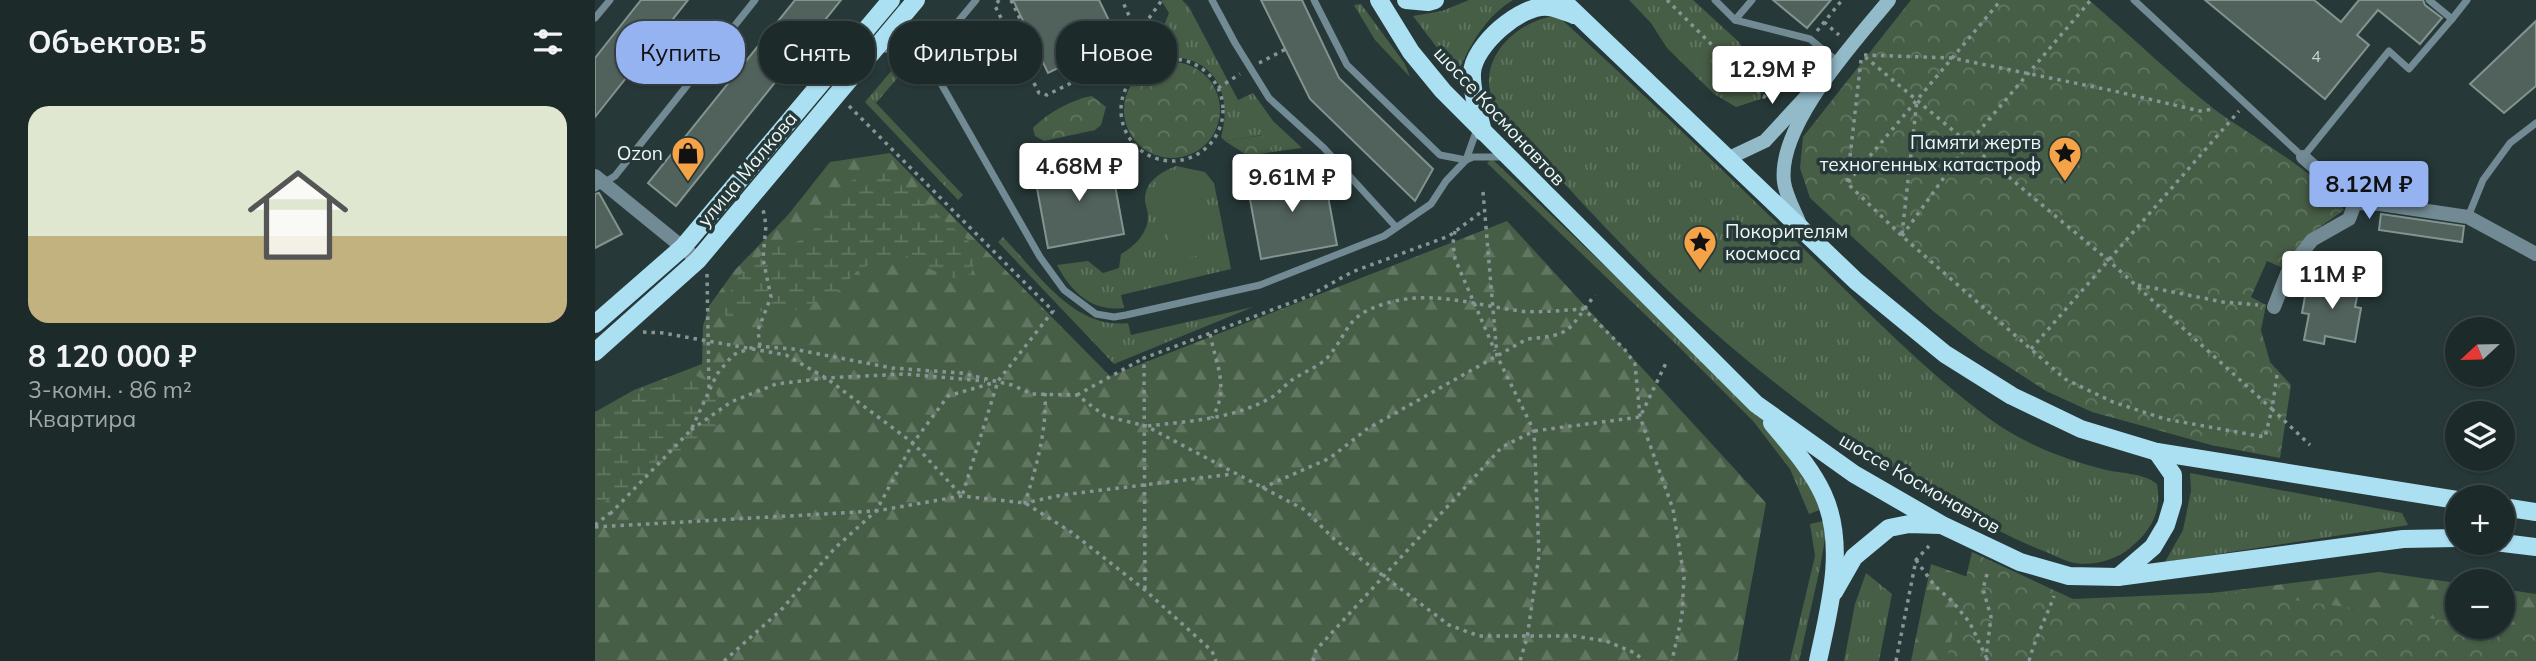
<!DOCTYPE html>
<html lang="ru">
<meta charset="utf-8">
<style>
body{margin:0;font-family:Mulish,sans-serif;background:#253232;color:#f1f3f6;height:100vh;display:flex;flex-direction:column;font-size:26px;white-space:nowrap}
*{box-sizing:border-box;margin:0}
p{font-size:23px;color:#a0a7a8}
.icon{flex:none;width:38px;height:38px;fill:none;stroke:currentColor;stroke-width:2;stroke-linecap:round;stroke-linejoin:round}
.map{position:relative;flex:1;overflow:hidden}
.side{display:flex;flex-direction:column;background:#1d2a2a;width:595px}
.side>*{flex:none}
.hud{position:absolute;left:21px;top:21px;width:665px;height:63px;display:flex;gap:14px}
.needle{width:46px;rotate:248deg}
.fabs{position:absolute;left:1850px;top:317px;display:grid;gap:14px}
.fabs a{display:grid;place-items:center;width:70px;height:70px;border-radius:50%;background:#1d2a2a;box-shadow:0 2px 5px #0004,0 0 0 2px #3b4647;font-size:35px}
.price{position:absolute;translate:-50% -60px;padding:0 16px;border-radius:7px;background:#fff;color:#222;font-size:23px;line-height:46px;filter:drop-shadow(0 2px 4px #0008)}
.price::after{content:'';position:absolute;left:50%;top:42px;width:21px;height:16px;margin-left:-10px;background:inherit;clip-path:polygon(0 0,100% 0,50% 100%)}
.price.current{background:#95b2f1;color:#111}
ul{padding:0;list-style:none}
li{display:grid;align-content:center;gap:14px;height:371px;padding:0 28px}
li span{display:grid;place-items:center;height:217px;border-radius:21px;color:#555}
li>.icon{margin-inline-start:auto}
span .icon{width:126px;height:126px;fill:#fffc;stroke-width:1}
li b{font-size:30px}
h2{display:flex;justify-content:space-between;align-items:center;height:84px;padding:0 28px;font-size:30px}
.tag{padding:0 24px;border-radius:28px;background:#1d2a2a;box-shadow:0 2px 5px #0004,0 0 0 2px #3b4647;font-size:24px;line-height:63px}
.tag.current{background:#95b2f1;color:#111}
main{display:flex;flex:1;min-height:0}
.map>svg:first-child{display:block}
</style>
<main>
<section class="side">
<h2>Объектов: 5<svg class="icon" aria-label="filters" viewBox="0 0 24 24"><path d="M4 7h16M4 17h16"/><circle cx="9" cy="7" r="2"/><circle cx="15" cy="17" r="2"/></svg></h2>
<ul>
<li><span style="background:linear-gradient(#dfe7d0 60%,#c2b280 0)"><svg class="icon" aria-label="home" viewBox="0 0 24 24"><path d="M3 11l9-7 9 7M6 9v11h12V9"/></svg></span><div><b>8 120 000 ₽</b><p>3-комн. · 86 m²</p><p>Квартира</p></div></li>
</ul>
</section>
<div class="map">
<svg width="1941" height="661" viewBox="0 0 1941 661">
<defs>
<pattern id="grass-tufts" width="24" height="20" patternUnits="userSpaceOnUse" patternTransform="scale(1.75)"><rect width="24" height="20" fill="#475e46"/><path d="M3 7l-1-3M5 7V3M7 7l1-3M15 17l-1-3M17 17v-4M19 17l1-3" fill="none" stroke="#627661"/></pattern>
<pattern id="forest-firs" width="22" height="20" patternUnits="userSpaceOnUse" patternTransform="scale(1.75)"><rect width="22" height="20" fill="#475e46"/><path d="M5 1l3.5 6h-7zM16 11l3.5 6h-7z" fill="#627661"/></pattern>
<pattern id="wetland-marsh" width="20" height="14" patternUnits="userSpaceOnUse" patternTransform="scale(1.75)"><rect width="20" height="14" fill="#475e46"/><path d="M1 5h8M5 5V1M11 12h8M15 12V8" fill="none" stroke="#627661"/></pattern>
<pattern id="park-crowns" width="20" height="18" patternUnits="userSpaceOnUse" patternTransform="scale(1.75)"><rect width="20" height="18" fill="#475e46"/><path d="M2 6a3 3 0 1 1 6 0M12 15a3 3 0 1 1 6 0" fill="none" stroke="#627661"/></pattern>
</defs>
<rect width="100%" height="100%" fill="#273838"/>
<g fill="url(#grass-tufts)">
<path d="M566,0H587L594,7L643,100L658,93L678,121L707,148L677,152L667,135L630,141L626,137C640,88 612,47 559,60L547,35L570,23L574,13Z"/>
<path d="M874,0H918C889,18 876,44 862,74L818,16L847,11Z"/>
<path d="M1034,0H1098L1145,43L1150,58L1167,73L1166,99L1141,107L1119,94L1072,48L1056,23Z"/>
<path d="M766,4L810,64L815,77L780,40L759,5Z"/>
<path d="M963,16C1049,94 1133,175 1216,256C1273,312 1328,369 1392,417C1425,442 1467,459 1507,469C1525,474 1547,472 1562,484C1567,512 1556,531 1535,548C1520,561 1494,567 1475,562C1465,559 1455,553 1446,550C1412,536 1382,520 1351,501C1254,443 1164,375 1081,298C1019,240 963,177 906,113C900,104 894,95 894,83C893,47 930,18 963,16Z"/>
<path d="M309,56L312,67L281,103L368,195L363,200L270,102Z"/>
<path d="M897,159L1109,360L1172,424L1213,476L1227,509L1214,514L1195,469L1158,421L1083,346L892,163Z"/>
<path d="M581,166L610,172L619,183L636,269L526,295L529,308C497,312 476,292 462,265L493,261L508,273L524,268L526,254C540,246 553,233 553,216C553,210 550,205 550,200C550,181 566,172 581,166Z"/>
<path d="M408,237C442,272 479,330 533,323L536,335L658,307L519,364L403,242Z"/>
<path d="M1595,473L1807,513L1813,525L1570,562L1588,530L1596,491Z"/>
<path d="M1228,521L1231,533L1225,568L1204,661H1195L1220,556L1215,524Z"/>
<path d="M1271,573L1297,594L1284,661H1249L1260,604Z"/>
</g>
<g fill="url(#forest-firs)">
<path d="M295,153L515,376L912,221L1171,503L1142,661H0V412L39,390L107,364L108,326L114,306L140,270L193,215L235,162Z"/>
<path d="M1336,564L1415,592L1521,605L1784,572L1862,583V626H1908V589L1941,594V661H1316Z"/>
</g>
<g fill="url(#wetland-marsh)">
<path d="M274,170L303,176L312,190L373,240L381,258L376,274L359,278L337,270L308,254L279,262L262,271L239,296L197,311L152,312L132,321L128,305L145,275L176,246L194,245L213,237L253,183Z"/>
<path d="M99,375L117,383L126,404V423L100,439L73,462L0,508V414L48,390L71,386Z"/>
</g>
<g fill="url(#park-crowns)">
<path d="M1316,0H1494C1536,36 1576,75 1619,109C1655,136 1727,174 1749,210L1712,236L1688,268L1672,261L1656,297L1671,305L1666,330L1675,362L1696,385L1685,458L1616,445L1548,426L1497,412L1451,391L1385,348L1338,311L1215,198L1205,168L1208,137Z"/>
<circle cx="577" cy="110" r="48"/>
<path d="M497,96L511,107L506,125L500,130L449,141L440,136L438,128C452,113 478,99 497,96Z"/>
<path d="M668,135L677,152L653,156L630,141Z"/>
<path d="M1377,552L1478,599L1639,592L1862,622V626L1893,627L1941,633V661H1351Z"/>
</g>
<path fill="#475e46" d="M601,174L616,253L578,260L563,181Z"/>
<g fill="#51615b" stroke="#83948e" stroke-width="2">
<path d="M46,0H93L0,117V58Z"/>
<path d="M200,0H246L81,206L53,183Z"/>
<path d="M418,0H504L523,39L453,73Z"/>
<path d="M666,0H707L744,78L838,169L820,201L715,99Z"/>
<path d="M1178,0H1236L1212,28Z"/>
<path d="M1610,0H1719L1746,22L1764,0H1828L1830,5L1847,18L1825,44L1783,10L1762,35L1774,45L1730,99Z"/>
<path d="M1941,21V86L1909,113L1875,84Z"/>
<path d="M515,158L529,234L453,248L439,172Z"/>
<path d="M728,169L742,245L666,259L652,183Z"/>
<path d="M4,193L27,234L0,248V194Z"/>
<path d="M1786,214L1869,226L1867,242L1784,230Z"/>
<path d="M1744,277L1765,281L1760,307L1766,308L1760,342L1730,336L1729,344L1709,340L1714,314L1707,313L1713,280L1743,285Z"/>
</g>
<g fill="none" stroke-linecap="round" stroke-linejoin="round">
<g stroke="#879595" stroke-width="3.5" stroke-dasharray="3.5 5" stroke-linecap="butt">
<path d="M404,0L400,6L444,93L452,95L548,47L527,0"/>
<path d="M416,0L428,25L431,26"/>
<path d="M1072,0L1169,97L1208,48"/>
<path d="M1229,22L1244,35"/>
<path d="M1222,31L1247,0"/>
<path d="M544,32L567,0"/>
<path d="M548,47L555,65"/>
<path d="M1269,55L1357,58L1519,91L1605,111L1619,109"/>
<circle cx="577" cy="110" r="51"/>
<path d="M1266,60L1252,183L1307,236L1470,379L1518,402L1570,419L1670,437L1677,409L1513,260L1269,56"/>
<path d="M664,63L691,49"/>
<path d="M623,88L645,74"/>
<path d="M254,106L458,311L403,381L367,496"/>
<path d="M1253,182L1406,0"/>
<path d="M888,192L902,356L939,431L944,555L932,638L925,661"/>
<path d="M860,231L858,243L860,259L900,351"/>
<path d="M1307,234L1322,100"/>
<path d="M1307,236L1373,144L1495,1"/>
<path d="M112,274L114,389"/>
<path d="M1543,285L1628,302L1663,305"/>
<path d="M48,332L68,333L191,355L231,378L318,443L367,496"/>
<path d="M615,334C621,365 635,388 617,418"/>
<path d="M165,346L163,330L176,297L168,259L171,225L168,209"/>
<path d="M1436,349L1644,111"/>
<path d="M1682,375L1677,409L1715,445"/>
<path d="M450,393C452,431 441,468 430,503L467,495L638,474"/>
<path d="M482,395L549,358"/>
<path d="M553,426C594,421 640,419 677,397C684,393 690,385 697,380C708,372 724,367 733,357C755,331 750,316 789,304C836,289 879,305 925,311C946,313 968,310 989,309L1030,350L1040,364L1045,417L1078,509L1089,577L1087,615L1077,661"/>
<path d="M96,430L136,402L181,384L231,378L310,374L390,381"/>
<path d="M667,488L735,458L772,429L932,339C980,335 972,330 1000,295"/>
<path d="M15,514L96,430L122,374L138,355L161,346L198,349L297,368L366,373L417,385L437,394L482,395L510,416L551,426L710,510L739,539L854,625L884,636H979L1011,641L1040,653L1049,661"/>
<path d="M0,525L15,513"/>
<path d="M0,527L281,511L367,496L430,503L476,532L550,590L617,651L621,661"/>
<path d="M1321,560L1339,585L1358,602L1375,623L1391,657"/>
<path d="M1392,574L1388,589L1396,617L1391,657L1393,661"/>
<path d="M550,589L549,358L714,296L757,272L854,236L889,210"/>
<path d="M129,661L186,610L240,548L281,511L318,443L353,396L401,382"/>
<path d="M718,661L721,650L907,447L939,431L1045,417L1071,363"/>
<path d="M1301,661L1321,560L1334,546"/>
<path d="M1434,661C1440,638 1451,618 1459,596"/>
</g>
<g stroke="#718a93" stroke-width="7">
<path d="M381,0L332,59L445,257L469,290L501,314L519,317L531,315L665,285L789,236L836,204L851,181L871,160L882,129"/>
<path d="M617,0L640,43L674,98L729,148L801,227"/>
<path d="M719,0L752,65L845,155L871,160L878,157H911"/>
<path d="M1120,0L1140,20L1215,39L1243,62"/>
<path d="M1539,0L1708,157L1794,51L1814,69L1857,19L1834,0"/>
<path d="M0,18L15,0"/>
<path d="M1857,19L1872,0"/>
<path d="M1140,20L1157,0"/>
<path d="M283,48L313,52L332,59L321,42L310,15"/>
<path d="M0,188L20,176L160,0"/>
<path d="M1873,217L1888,180L1915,143L1941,123"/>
</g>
<g stroke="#718a93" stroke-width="14">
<path d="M1708,157L1760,203L1785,204L1873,217L1941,254"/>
<path d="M0,176L103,260"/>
<path d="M1679,307L1693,271L1717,240L1754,219L1760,203"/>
</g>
<g stroke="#92bac9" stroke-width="14">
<path d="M1134,158L1170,141L1218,89"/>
<path d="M1206,227C1201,213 1191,197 1189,182C1182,125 1260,42 1294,0"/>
</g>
<g stroke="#abdff2" stroke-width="18">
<path d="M784,0L816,52L848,91L1161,404L1259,474L1349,526L1425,562L1474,576L1523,577L1808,539L1862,538"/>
<path d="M811,0L833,2L840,0"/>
<path d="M967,0L1261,281L1350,354L1417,396L1486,429L1562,452L1862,500"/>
<path d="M888,132C884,114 876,92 877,73C878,46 926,3 954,7C962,8 971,12 979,15"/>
<path d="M0,324L88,247L296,0"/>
<path d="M0,352L103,260L321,0"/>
<path d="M1177,423C1195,445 1216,468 1228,494C1252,546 1234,609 1223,661"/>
<path d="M1908,507L1941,512"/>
<path d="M1900,542L1941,547"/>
<path d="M1523,577L1558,547L1571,525L1578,502V475L1562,452"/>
<path d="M1239,592L1259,557L1294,528L1314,524L1345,525"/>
</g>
</g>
<defs>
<symbol id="shop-pin" viewBox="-11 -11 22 30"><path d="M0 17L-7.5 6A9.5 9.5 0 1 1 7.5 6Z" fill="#f6a247" stroke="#273838"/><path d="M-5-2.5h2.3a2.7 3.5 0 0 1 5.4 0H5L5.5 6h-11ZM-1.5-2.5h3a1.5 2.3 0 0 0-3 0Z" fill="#111"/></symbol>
<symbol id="sight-pin" viewBox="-11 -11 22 30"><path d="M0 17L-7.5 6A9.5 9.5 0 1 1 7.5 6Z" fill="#f6a247" stroke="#273838"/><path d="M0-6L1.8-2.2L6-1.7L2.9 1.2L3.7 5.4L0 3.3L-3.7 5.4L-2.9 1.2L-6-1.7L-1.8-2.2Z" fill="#111"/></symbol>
</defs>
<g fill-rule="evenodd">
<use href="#shop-pin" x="74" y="134" width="38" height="52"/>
<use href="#sight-pin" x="1451" y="134" width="38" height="52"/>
<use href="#sight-pin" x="1086" y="223" width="38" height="52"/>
</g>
<g text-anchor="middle" stroke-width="7" stroke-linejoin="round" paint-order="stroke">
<g font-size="16" fill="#c6d2d0">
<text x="1721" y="62">4</text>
</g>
<g font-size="19" fill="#edf7f7" stroke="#273838">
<text transform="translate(905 116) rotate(47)" y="7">шоссе Космонавтов</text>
<text transform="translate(152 169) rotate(-50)" y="7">улица Малкова</text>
<text transform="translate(1325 483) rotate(30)" y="7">шоссе Космонавтов</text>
</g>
<g font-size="19" fill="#edf7f7" stroke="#273838" text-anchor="end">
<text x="1446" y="149">Памяти жертв<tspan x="1446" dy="22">техногенных катастроф</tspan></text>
<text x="68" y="160">Ozon</text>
<text x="1130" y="238" text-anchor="start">Покорителям<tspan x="1130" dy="22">космоса</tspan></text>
</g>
</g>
</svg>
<div class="fabs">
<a><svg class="needle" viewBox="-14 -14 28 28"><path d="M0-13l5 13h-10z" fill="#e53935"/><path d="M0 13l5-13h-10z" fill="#a0a7a8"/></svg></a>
<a><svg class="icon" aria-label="layers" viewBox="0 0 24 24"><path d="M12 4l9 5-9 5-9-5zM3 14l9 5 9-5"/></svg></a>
<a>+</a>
<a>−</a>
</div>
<b class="price" style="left:1177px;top:106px">12.9M ₽</b>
<b class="price" style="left:484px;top:203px">4.68M ₽</b>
<b class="price" style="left:697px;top:214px">9.61M ₽</b>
<b class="price current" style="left:1774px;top:221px">8.12M ₽</b>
<b class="price" style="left:1737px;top:311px">11M ₽</b>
<div class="hud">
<a class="tag current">Купить</a>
<a class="tag">Снять</a>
<a class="tag">Фильтры</a>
<a class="tag">Новое</a>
</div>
</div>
</main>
